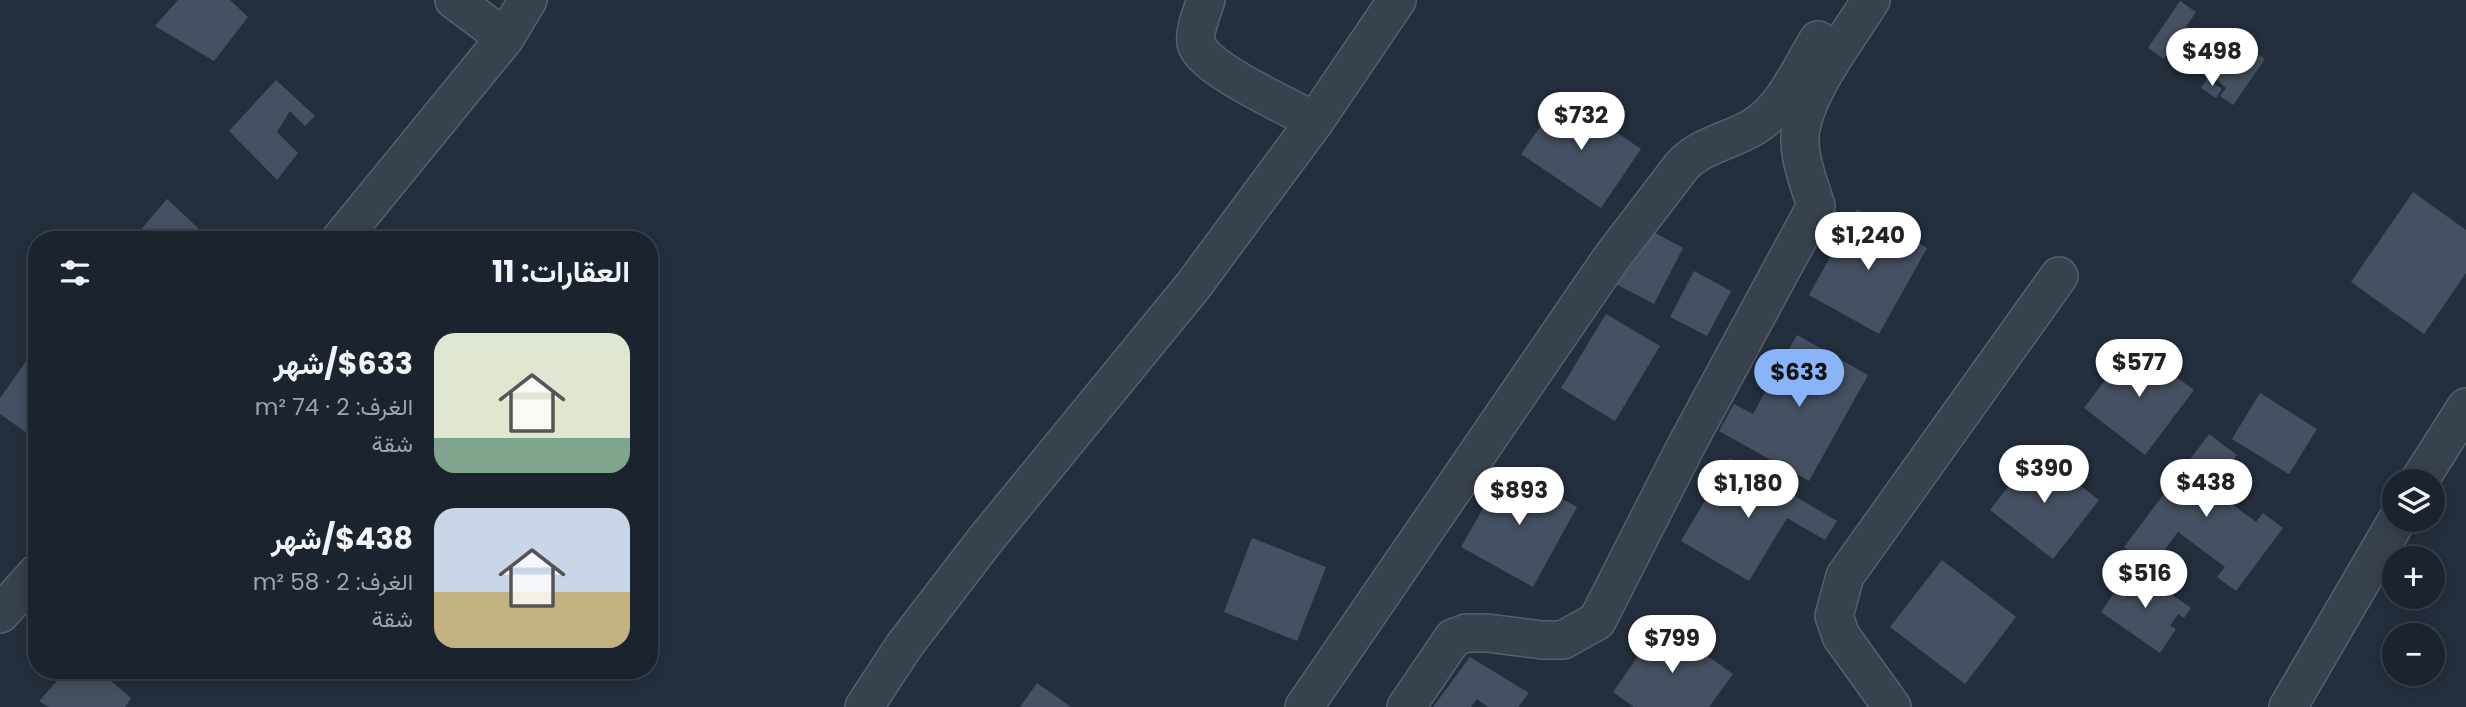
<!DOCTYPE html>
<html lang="ar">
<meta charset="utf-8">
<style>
body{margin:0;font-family:Poppins,Vazirmatn,sans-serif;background:#282f3a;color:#f1f3f6;direction:rtl;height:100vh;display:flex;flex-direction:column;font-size:26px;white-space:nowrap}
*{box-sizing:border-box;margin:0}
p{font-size:23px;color:#a0a4aa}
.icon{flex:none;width:38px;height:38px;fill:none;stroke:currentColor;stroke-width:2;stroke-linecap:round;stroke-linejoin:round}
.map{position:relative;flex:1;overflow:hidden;direction:ltr}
.details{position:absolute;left:28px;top:231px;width:630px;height:448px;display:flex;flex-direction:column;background:#1b232e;border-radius:28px;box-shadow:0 4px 18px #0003,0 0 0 2px #39404a;direction:rtl}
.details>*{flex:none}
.controls{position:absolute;left:2382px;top:469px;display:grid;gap:14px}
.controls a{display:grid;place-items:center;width:63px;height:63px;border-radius:50%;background:#1b232e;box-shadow:0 4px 18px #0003,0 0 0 2px #39404a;font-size:35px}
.price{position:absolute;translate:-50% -60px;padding:0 16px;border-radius:24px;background:#fff;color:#222;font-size:23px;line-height:46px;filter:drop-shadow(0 2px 4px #0008)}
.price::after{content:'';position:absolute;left:50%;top:42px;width:21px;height:16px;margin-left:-10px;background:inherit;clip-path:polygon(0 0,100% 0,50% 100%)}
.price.on{background:#8ab4f8;color:#111}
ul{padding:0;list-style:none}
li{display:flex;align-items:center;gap:21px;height:175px;padding:0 28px}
li span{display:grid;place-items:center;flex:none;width:196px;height:140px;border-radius:21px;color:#555}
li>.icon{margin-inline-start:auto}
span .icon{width:84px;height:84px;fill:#fffc;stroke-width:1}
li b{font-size:30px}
h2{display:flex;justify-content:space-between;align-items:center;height:84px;padding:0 28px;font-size:30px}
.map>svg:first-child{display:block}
</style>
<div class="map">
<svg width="2466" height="707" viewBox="0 0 2466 707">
<rect width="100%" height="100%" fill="#242f3e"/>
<g fill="#455162">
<path d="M178,0H230L248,17L214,61L155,26Z"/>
<path d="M2180,1L2196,12L2164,59L2148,48Z"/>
<path d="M2229,34L2265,59L2233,105L2220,96L2226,88L2205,69Z"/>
<path d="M2207,79L2222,89L2216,98L2201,88Z"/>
<path d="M276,80L315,116L305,126L290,111L277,132L298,153L277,180L229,131Z"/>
<path d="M1562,95L1641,149L1601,208L1521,154Z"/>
<path d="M2413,192L2466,230V273L2424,334L2351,282Z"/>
<path d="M167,199L211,240H132Z"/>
<path d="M1857,209L1927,248L1879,334L1809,295Z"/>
<path d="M1644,227L1683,248L1654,304L1614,283Z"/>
<path d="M1694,271L1731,291L1707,336L1670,317Z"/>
<path d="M1606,314L1660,346L1615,421L1561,388Z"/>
<path d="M1797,335L1868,375L1809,481L1719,431L1734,404L1753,414Z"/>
<path d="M2132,344L2194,390L2145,455L2084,408Z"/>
<path d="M32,353L37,357V423L27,433L0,414V398Z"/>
<path d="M2260,393L2317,429L2289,474L2232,439Z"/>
<path d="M2209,434L2237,455L2212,489L2256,522L2263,513L2283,528L2236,591L2217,577L2225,567L2178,532L2151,567L2124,547Z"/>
<path d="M2036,451L2099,500L2053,559L1990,510Z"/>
<path d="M1730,458L1837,521L1825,540L1787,518L1749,581L1681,541Z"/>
<path d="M1506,468L1577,507L1533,587L1461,547Z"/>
<path d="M1252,538L1326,567L1297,641L1224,612Z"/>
<path d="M1942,560L2016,617L1965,684L1890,627Z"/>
<path d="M2132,567L2191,608L2184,618L2178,614L2170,626L2176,629L2160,653L2101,612Z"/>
<path d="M1661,623L1733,674L1709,707H1634L1613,692Z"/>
<path d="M1470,657L1529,693L1518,707H1488L1477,699L1471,707H1433Z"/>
<path d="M67,670H98L131,698L125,707H49L39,701Z"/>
<path d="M1037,683L1071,707H1020Z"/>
</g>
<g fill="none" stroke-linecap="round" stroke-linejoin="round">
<defs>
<g id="minor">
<path d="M454,0L505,38"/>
<path d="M1206,0C1202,12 1194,30 1196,43C1201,68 1291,108 1315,121"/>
<path d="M340,240L505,38L528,0"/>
<path d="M2419,481L2466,407"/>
<path d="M0,614L37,573"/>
<path d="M864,707L904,646L986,539L1193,286L1315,121L1397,0"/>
<path d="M1304,707L1610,260L1681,167C1701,144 1730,142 1755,126C1785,107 1800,69 1818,40"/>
<path d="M1406,707L1453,638L1466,633H1487L1542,640H1563L1597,621L1687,444L1816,206C1809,183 1796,153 1801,128C1809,86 1849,36 1871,0"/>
<path d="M1892,707L1841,636L1834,616L1845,576L2059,276"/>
<path d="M2288,707L2397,520"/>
</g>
</defs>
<use href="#minor" stroke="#565f6c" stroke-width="40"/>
<use href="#minor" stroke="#38414e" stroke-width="37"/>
</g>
</svg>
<div class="controls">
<a><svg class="icon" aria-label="layers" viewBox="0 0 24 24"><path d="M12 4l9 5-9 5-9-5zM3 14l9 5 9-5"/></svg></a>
<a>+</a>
<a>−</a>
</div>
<b class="price" style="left:2212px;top:88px">$498</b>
<b class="price" style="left:1581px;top:152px">$732</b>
<b class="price" style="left:1868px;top:272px">$1,240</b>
<b class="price" style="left:2139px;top:399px">$577</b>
<b class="price on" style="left:1799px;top:409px">$633</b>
<b class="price" style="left:2044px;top:505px">$390</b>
<b class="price" style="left:2206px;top:519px">$438</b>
<b class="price" style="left:1748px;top:520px">$1,180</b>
<b class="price" style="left:1519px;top:527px">$893</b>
<b class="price" style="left:2145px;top:610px">$516</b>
<b class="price" style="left:1672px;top:675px">$799</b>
<section class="details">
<h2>العقارات: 11<svg class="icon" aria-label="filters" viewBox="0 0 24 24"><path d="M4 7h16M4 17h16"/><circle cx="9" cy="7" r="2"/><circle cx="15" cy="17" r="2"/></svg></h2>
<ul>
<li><span style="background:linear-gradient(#dfe7d0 75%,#7fa58c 0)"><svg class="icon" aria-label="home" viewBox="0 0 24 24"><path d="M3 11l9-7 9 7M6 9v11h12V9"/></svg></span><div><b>$633/شهر</b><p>الغرف: 2 · 74 m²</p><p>شقة</p></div></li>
<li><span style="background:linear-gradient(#c9d6e8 60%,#c2b280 0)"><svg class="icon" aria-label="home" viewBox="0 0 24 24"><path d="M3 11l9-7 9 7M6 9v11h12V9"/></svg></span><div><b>$438/شهر</b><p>الغرف: 2 · 58 m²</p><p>شقة</p></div></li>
</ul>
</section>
</div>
